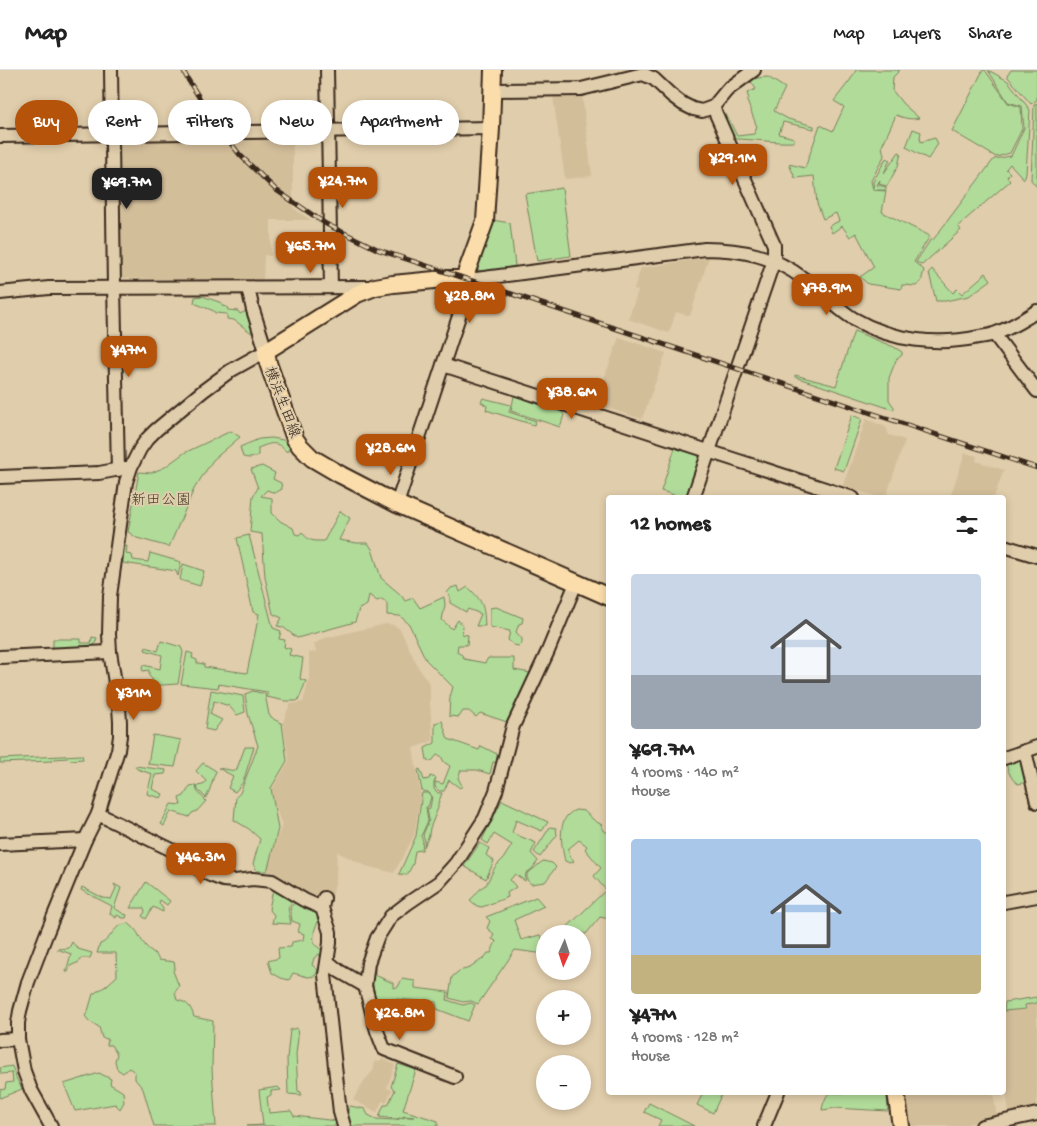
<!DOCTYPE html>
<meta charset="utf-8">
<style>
body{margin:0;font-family:"Gochi Hand","Klee One",sans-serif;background:#f2f2f2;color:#222;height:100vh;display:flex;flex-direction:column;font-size:19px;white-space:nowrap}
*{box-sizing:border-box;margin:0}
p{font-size:16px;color:#767676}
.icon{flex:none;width:28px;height:28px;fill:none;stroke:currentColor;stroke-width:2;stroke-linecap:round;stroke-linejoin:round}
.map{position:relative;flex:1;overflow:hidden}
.sheet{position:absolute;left:606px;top:425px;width:400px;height:600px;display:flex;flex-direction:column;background:#fff;border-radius:5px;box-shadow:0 2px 8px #0003}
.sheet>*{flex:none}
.hud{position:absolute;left:15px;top:30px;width:475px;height:45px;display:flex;gap:10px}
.needle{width:32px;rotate:183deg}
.tools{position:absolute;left:536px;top:855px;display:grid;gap:10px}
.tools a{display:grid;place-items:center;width:55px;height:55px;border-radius:50%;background:#fff;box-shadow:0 2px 8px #0003;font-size:25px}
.price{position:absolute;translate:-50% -42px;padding:0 11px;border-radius:10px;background:#b45309;color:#fff;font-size:16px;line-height:32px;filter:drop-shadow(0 1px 2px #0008)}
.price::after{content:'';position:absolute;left:50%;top:30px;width:15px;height:11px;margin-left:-8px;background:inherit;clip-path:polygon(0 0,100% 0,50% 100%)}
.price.current{background:#222;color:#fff}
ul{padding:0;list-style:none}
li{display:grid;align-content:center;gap:10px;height:265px;padding:0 25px}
li span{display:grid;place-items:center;height:155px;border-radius:5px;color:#555}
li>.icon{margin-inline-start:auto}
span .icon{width:90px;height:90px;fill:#fffc;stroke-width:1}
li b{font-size:21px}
h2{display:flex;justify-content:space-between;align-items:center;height:60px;padding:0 25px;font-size:21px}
.chip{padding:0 18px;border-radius:22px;background:#fff;box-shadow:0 2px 8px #0003;font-size:18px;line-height:45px}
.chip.current{background:#b45309;color:#fff}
header{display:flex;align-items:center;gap:30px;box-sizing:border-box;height:70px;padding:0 25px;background:#fff;border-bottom:1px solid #e0e0e0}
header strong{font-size:24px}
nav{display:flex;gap:28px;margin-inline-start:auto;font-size:18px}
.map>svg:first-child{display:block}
</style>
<header>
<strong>Map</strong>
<nav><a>Map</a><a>Layers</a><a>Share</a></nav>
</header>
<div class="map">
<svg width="1037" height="1056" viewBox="0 0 1037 1056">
<rect width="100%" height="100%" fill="#e0cdab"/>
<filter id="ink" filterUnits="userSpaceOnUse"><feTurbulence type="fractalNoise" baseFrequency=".02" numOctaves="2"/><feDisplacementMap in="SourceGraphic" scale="10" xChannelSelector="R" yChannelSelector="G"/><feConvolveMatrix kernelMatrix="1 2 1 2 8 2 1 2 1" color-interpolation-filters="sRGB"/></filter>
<g filter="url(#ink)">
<g fill="#d3be9a">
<path d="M582,25L592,106L565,109L553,27Z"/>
<path d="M293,68V138L311,150H271V186L264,185L263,212L120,208L117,71Z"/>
<path d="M709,187L690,246L676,242L669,263L628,249L638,221L634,219L641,198Z"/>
<path d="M619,267L666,283L642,349L595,334Z"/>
<path d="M866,349L886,357L889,365L905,370L886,427H878L843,416Z"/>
<path d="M965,383L977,386L976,391L1004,400L994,427H950Z"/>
<path d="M386,554L394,555L400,559L418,597L430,615V634L433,671L413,678L421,725L414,766L394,803L366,796L337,782L336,808L331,833H323L268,807L267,794L282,755L273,732L272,719L289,691L283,652L290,634L303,632L309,609V583L316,582L314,574L325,568Z"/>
<path d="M1037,933V1037L1009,1042L1004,1006V941L1011,939L1027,940V935Z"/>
<path d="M382,988L395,995L387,1018L392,1020L386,1033L382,1031L377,1042L353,1030L364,1011L373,1001L375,991H380Z"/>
<path d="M901,1023H993L997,1047L959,1056H905Z"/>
</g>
<g fill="#b0db99" stroke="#76825c">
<path d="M856,0H900L893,7L892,20L903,34L919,48C910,50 904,48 896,45L882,76L884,86L871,111L873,120L886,121L882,142L930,166L914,192L924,200L921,212L916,216L902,215L901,219L868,214L860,207L874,197L856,163L850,167L842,156L832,163L829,156L839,151L836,143L823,149L817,133L814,106L795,108L789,94L805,98L820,55L833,61L844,37L834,31L851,9Z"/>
<path d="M983,0H985L1008,33L1021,37L1022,59L1010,83L996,87L952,61Z"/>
<path d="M988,0L1008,11L1030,40L1026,103L1024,109L1010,94L1006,99L1010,103L1007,107L1010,111L958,156L961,160L922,195L916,192L931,169L933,170L994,89L1011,86L1024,58L1022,36L1008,32Z"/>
<path d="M1011,0H1037V30L1031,34L1007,6Z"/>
<path d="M768,7L785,18L774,41L788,49L814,56V59L783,52L779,64L794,68V72C774,73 754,69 734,69L725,47L726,44L737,66L754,64L757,57L747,31L749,29L747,23L756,19L750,10L758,8Z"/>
<path d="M1037,33V117L1031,110L1034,35Z"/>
<path d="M913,59L921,62L920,67L921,72L935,68L938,74L928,89L906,77Z"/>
<path d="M899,82L901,83L898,96L887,116L879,114L880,110L877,115L886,117V120H874L873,112L886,88L890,90L884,103Z"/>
<path d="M562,118L571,186L537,191L525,124Z"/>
<path d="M492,150L510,153L515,196L485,203L476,199L478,190Z"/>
<path d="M932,199L953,223L957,219L962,224L986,203L991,210L969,226L945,231H936L929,203Z"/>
<path d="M202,226L222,233V236L227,237L228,240L238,241L240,244L246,241L250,250L253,264L234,250L227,249V244L215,243L214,241L194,233L195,227Z"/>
<path d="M854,261L894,277L902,282V285L896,290L889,308V330L894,337V340L795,307V305L836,316Z"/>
<path d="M514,326L562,342L564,345L560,357L511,341Z"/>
<path d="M483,328L511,335L509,342L536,351L534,355L486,340L487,336L481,332Z"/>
<path d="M852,345L862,349L844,401L834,398Z"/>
<path d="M231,361L240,367L213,390L194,419L169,477L137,468L128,462L139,402L151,403L165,397L184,383Z"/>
<path d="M272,368L283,370L290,377L287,382C276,371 273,372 258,378V385C253,389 248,388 243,387L240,377L259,369Z"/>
<path d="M675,378L702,386L687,427H681L661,421Z"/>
<path d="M262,396L275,403L273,409L281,413L282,419L275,423L267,420L261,426L272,428V443L280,451L293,458L295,464L299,465L302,462C309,472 313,471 324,471L340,441L350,448L339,470L357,473H368L372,479L381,508L401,525L405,531L413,528L420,538L444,527L445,535L442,550L452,559L458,550L463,556L462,564L468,565L467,575H458L457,582L462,585L464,589L485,593L488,588H514V600L531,603L507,652L480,643L476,647L469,641H463L459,647L449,646L450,627L453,617L426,590L409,554L400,546L387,545V533L382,529L377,531L369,525L367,535L359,539L355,552L297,568L283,557L277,556L282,548L273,544L265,507L262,464L250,462L253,426L258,418L251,399Z"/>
<path d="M249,465L273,558L281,561L279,569L285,570L284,577L291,579L289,585L303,588L300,609L306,611L299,629L297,631H285L267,627V622L219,614L218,618L181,614L187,582L193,584L192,588L197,590V593L204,594V597L247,603L259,544L253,542L237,468Z"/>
<path d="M127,476L126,484L132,485L133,490L148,492L150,483L181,492L178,506L176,501L170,500L123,493L124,477Z"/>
<path d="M183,494L204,501L200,516L180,510Z"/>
<path d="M458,516L460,522L468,517C483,532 484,535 485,556H476L481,544L468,539L466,542L450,533V526L447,523L451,518Z"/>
<path d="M496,537L523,548L522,553L519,554L516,562L522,569V573L519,576L514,575L508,570L510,561L490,557V538Z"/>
<path d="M92,567L97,568L94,576L90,577L53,578V569H81V573H91Z"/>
<path d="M161,571L181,577L183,582L178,614L145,616L153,610L149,606V600L143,601L142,599L143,595L160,599L162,585L145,580L146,577L158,581Z"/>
<path d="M211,620L243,626L245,642L237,645L229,636L214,631L210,644L222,650L214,661L205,659Z"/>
<path d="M253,621L265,624L269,645L275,650L282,653L287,691L271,718L278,759L268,798L266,801H257L253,794L260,769L249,759L234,750L236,727L240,723L258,676L248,644L245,624Z"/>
<path d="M442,651L448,669L479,680L481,676L497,684L500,689L499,693L493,692L490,704L477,700H461L458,708L462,716L460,718L449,710L444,721H439L435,717V712L443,714L450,696L444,692L441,686L437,685L432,691L427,690L425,678L435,673V653Z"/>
<path d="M153,665L181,670L175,697L148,694Z"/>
<path d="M245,677H254L243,712L235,722L228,718L233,706L218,698L236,701Z"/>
<path d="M82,685L83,689L70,690L68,688L54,689L52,691L0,693V689Z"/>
<path d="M1019,689L1023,692L1027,712L1018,714C1010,708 1008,701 1006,693Z"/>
<path d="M203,693L216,701C212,710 211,719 206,728L198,720L197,716L203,715L206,711L196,701Z"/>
<path d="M135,696L166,700L165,704L155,705L152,719L163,724L161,728L147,724L152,704L137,699Z"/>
<path d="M420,699L424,710L429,709L430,706L436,708L434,713V719L438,723H442L438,734V738L430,758L429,765L424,777L425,771L423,765L429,750L427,739L430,738L432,726L428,722L422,721L418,700Z"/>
<path d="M196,715L197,721L206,731L197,741L192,743L189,747L171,741L164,756L161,754L171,734L181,735L179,728L184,726L190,716Z"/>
<path d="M422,723H429L431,727L428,737H426L428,751L421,766L423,771L422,780L415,781L413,794L407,805L399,804L416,766Z"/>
<path d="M502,730L548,752L542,761L516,750L512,763L536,773L531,783L538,791L532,799L526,803L525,811L515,804L510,810L516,817L507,823L508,827L482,837L477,836L470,830C476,825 480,817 486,815L495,797L503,789L512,775L494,764L488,774L482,770Z"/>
<path d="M576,740L584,741L595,751L602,755V759L609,764V849L600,847L586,864L581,862L580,864H560L606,820L594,806L601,798L585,779L587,776L579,770L568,779L570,786L574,791L570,793L565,791C562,778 557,754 569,744C571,742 573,741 576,740Z"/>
<path d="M550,757L556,758L557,765L540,787L534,782Z"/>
<path d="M480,773L489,778L486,785L494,791L486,809L464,796Z"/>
<path d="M196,775L213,782L225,792L222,801L204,794L200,784L194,782Z"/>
<path d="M543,791L552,793L556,797L545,812L531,814L527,810V803C534,800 537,795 543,791Z"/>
<path d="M146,812L170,831L167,835L160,830L159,833L163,839V842L153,837L146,849L142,846L145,842L144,838H130Z"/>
<path d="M114,814L121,818L114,838L124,844L127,845L126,848H123L117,845L116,848L110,844L112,836L81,820L82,817L103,828L111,829L116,818Z"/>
<path d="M276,819L292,832L288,837L291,854L272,853L274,845L269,839L272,824Z"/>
<path d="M536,827L544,836L514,850L521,870L540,865L545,873V884L515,880L478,934L471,931L463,932L449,928L452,907L459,901L470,898L484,888L488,883H491L496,871L492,869L494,864L487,858L490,851L486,847Z"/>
<path d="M297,831L315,841L320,850C314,856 313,866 314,874L323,881L321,888L319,884L314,888L312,895L318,900L315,906L308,907L293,903L289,910L281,908L272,903L268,891L279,888L278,878L291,877L292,872L303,870L304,864L298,862L300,854L292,851L290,837Z"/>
<path d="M128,853C140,862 137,865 145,875C150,882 154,880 159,890L174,892L175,897L173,901L179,916L175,922L177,930C188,932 191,937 194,947L213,951L212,999L216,1056H154L143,1019L135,1009V1002L129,998L123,1003L117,999L115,991L117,984L111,975H107L108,969L102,968L99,957L89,951L85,946L88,941L93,924L106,916L117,906L116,883H97L100,874C109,871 111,862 119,856C120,855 126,854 128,853Z"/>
<path d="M72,872L78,879L92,883L90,888H81L79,892L70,896L68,902H66L71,884L57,879L69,878Z"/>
<path d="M375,896V905L393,913V918L398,917L402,909L415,911V918L448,922L447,930L463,935L471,933L475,935L468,951L437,939L436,932L383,928L384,937L379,938L375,925L371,906Z"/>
<path d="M1037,927V933L1025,935L1026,939L1004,941L1005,932Z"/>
<path d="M297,958L298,968L296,984L298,1021L301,1022V1025L288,1024L287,988L290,960Z"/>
<path d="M398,994L416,1000L403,1040L438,1051V1056H349L346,1045L350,1036L365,1039L368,1045L376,1049L396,1050L405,1047H414L405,1046L397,1049L379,1047L384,1035H388L395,1020L391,1017Z"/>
<path d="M12,996L17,1010L22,1019L0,1028V1020L5,1019L6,1013L13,1012L12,1003L1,1004L0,998Z"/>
<path d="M99,1003L111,1009L110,1014L123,1022L124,1032L120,1039L115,1034L75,1041L64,1014Z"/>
<path d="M278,1017L281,1020L271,1021V1025L267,1027L269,1043L291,1041L294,1046L337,1051L340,1056H247L263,1055L259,1020Z"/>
<path d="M703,1023H722L713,1043L697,1035Z"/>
<path d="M829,1023H887L888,1041L834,1038L830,1039L822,1040C823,1033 825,1028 829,1023Z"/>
<path d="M649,1033L694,1056H658L661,1050L644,1042Z"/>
</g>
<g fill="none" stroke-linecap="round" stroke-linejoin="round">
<defs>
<g id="minor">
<path d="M111,0L114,217L118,400"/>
<path d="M327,0L331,217"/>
<path d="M493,20L581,19L643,4L654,9L671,25L683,34L693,39L702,41L713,37L727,20L754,0"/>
<path d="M0,66L491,58"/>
<path d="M0,223L49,218L370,217"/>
<path d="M994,264L1037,321"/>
<path d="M443,295L853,428"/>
<path d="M0,407L99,403L126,398"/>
<path d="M693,428L774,190V175L713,37"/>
<path d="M397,434L465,228L464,209H476L705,179C742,179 774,186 804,209C822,222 836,238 854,249C892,271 937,276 979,267C984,266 989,266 994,264C1008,259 1025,249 1037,241"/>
<path d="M1004,476L1037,486"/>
<path d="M0,587L110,582"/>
<path d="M1025,681L1037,732"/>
<path d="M1004,688L1037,677"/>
<path d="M98,744L174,781L189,793L210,805L223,810L235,811L253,809L272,811L304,830L322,838"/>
<path d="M0,774L85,770"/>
<path d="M324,828L322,838L330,862V873L325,905L340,1042L344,1056"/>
<path d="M1004,832L1037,826"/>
<path d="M328,892L339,901L365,916"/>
<path d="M0,970L18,969"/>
<path d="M455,1007L384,979L377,961L365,916L368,893L377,868L391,846L408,833L439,812L456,793L485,748L496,721L513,656L548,581L576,513"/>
<path d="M51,1056L31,1020L24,1001L18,969V953L20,941L28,912L46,865L85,770L98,744L118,680L120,666V652L119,637L110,582L109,564L110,526L126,412L131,397L140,379L147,369L156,360L203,321L230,301L266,281L253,240L248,218"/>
<path d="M764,1056L778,1022"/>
<path d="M982,1056L1037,1044"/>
</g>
<g id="major">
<path d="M493,0L491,58L485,151L464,209H445L393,214L375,217L357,224L266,281L268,293L295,369L300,376L312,388L341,405L397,434L609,527"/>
<path d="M896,1022L901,1056"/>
</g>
</defs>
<use href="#minor" stroke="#3b2a1e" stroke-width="16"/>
<use href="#major" stroke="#3b2a1e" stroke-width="20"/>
<use href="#minor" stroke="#e0cdab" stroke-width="12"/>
<use href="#major" stroke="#fbddab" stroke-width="16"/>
<defs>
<path id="rail" d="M183,0L187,8L215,53L240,85L276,120L326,154L379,180L1037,398"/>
</defs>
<use href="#rail" stroke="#3b2a1e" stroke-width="5"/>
<use href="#rail" stroke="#e0cdab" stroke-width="3" stroke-dasharray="9" stroke-linecap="butt"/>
</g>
</g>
<g text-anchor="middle" stroke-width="4" stroke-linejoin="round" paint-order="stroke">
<g font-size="15" fill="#3b2a1e" stroke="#e0cdab">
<text transform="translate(283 332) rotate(69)" y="5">横浜生田線</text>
</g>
<g font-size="15" fill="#473c2a" stroke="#e0cdab">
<text x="161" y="434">新田公園</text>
</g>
</g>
</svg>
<div class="tools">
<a><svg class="needle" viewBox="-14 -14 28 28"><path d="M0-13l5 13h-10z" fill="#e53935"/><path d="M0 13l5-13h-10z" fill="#767676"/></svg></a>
<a>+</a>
<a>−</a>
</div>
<b class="price" style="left:733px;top:116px">¥29.1M</b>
<b class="price" style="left:343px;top:139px">¥24.7M</b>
<b class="price current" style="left:127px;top:140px">¥69.7M</b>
<b class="price" style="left:311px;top:204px">¥65.7M</b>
<b class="price" style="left:827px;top:246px">¥78.9M</b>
<b class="price" style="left:470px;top:254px">¥28.8M</b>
<b class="price" style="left:129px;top:308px">¥47M</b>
<b class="price" style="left:572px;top:350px">¥38.6M</b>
<b class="price" style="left:391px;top:406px">¥28.6M</b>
<b class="price" style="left:134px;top:651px">¥31M</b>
<b class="price" style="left:201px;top:815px">¥46.3M</b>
<b class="price" style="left:400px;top:971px">¥26.8M</b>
<div class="hud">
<a class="chip current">Buy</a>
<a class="chip">Rent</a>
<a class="chip">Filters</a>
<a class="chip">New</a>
<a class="chip">Apartment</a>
</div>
<section class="sheet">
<h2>12 homes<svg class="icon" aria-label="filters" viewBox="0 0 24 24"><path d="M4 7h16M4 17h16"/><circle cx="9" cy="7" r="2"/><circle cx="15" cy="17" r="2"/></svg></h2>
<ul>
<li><span style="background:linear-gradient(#c9d6e8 65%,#9aa5b1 0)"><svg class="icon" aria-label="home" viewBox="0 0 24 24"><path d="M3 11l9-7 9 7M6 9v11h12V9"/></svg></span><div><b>¥69.7M</b><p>4 rooms · 140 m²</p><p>House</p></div></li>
<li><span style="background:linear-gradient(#a9c7e8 75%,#c2b280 0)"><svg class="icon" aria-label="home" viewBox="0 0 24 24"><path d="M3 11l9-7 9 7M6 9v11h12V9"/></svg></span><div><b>¥47M</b><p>4 rooms · 128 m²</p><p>House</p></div></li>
</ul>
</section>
</div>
